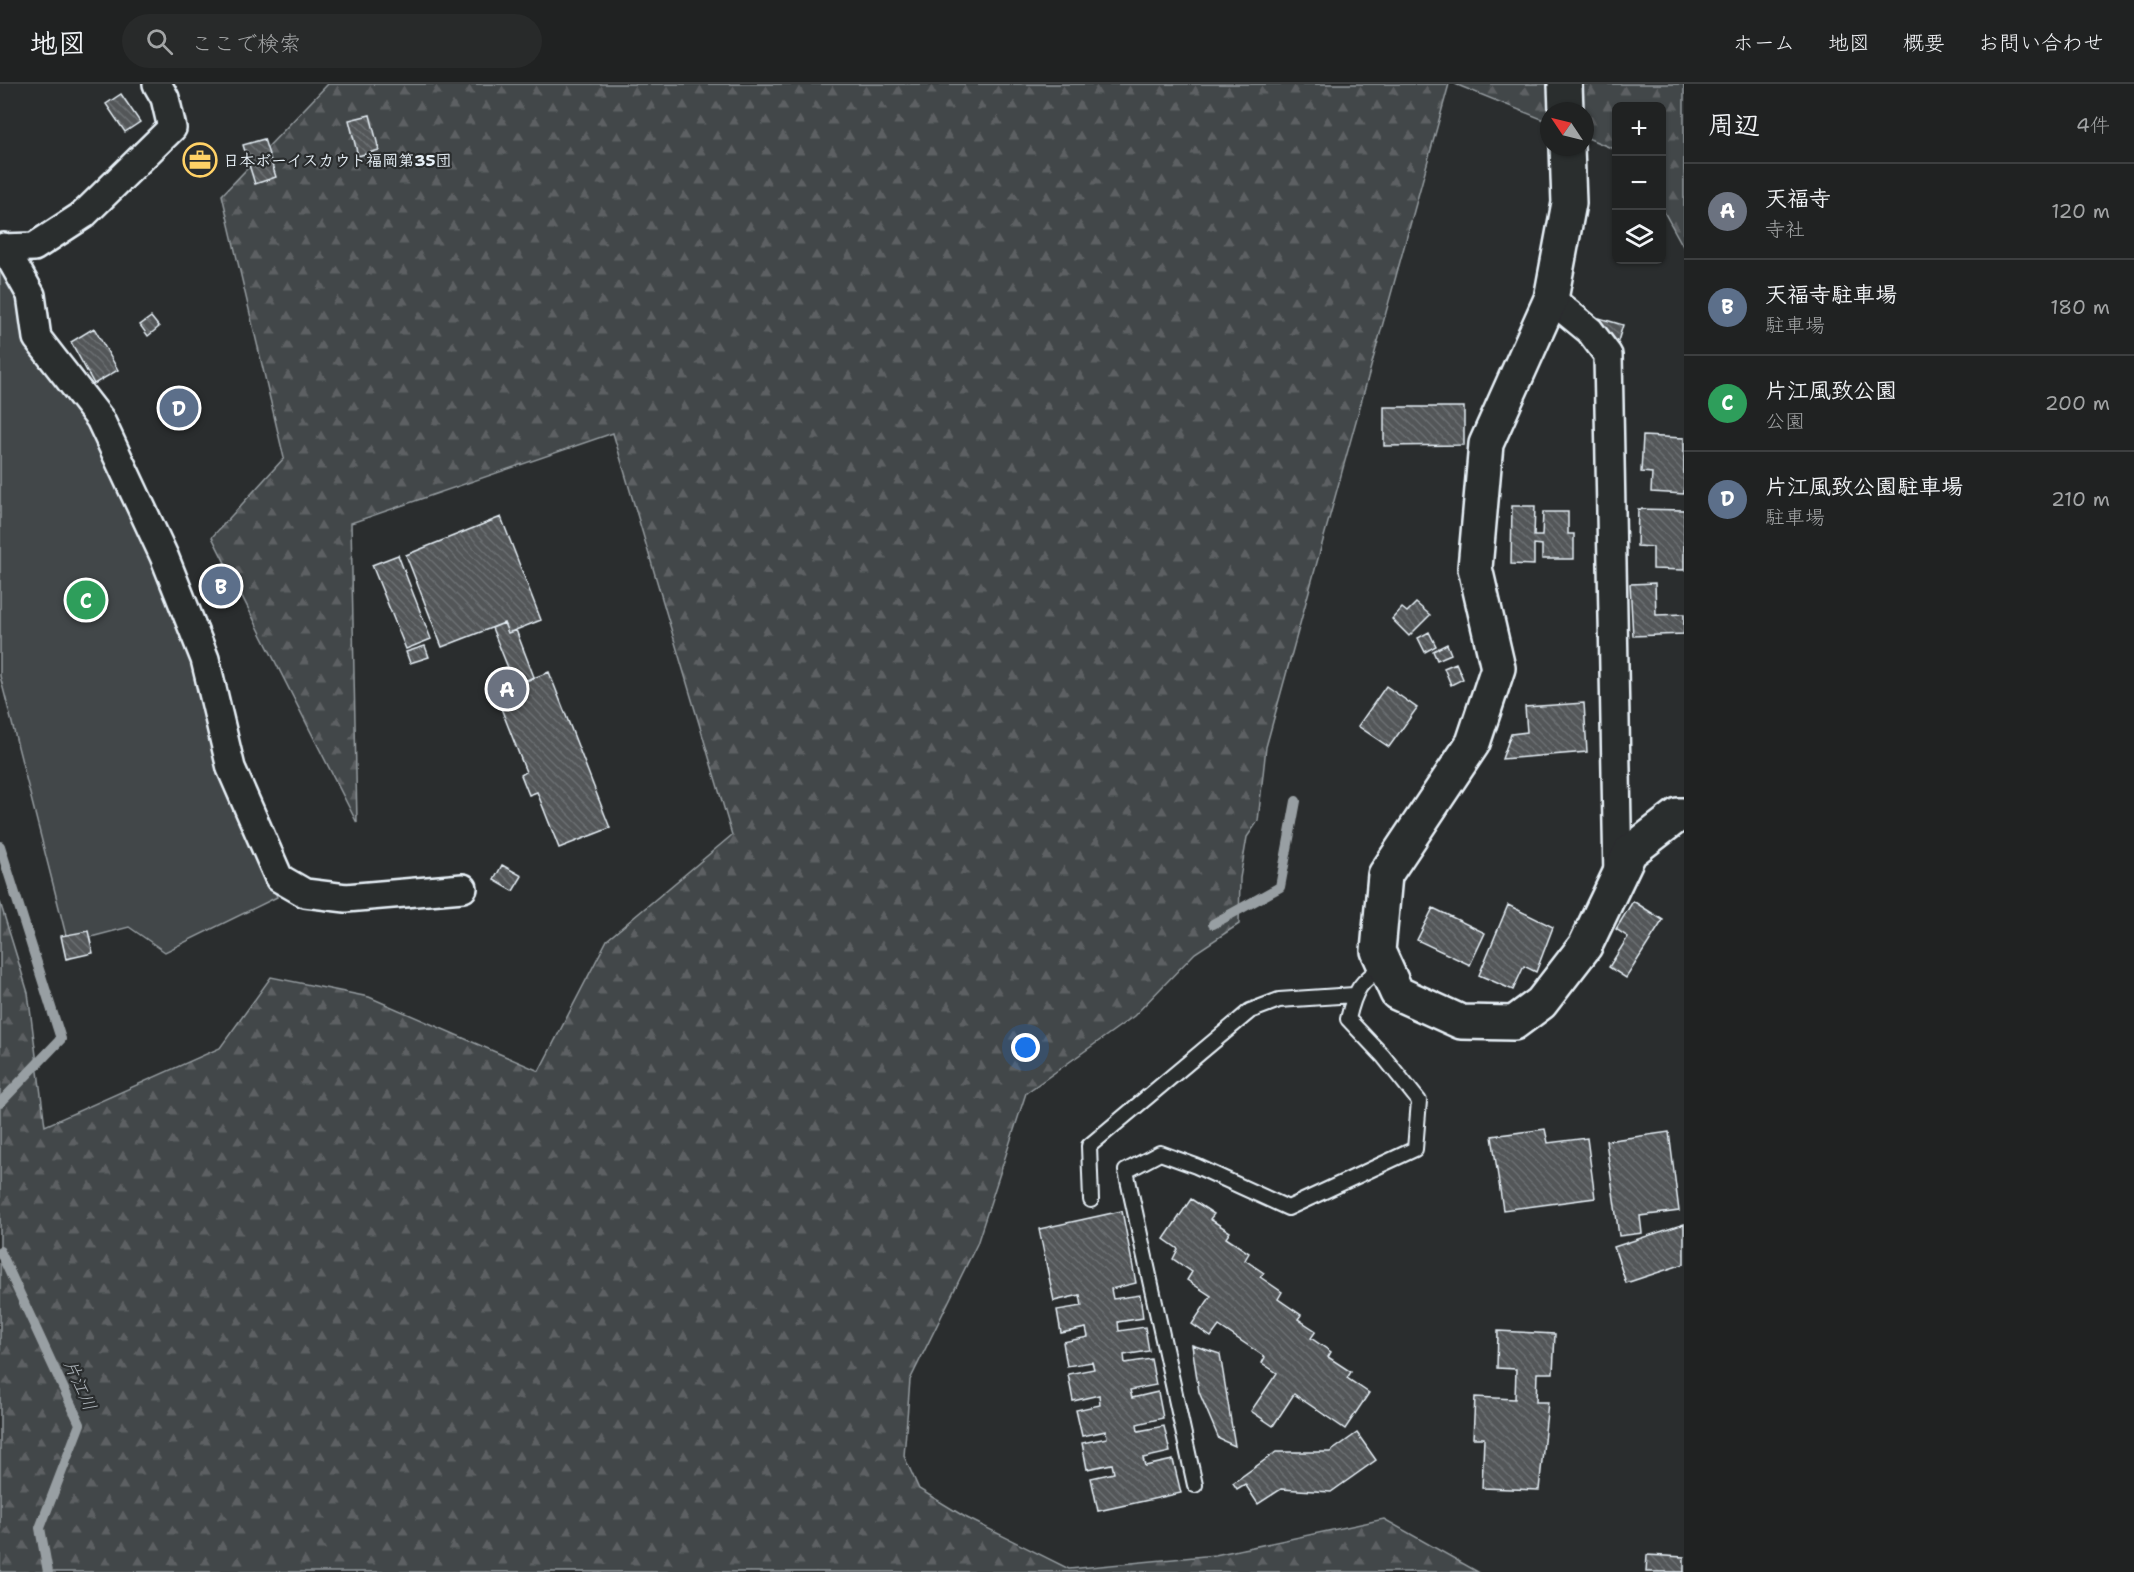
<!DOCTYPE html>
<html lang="ja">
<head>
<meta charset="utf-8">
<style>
	:root { --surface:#202222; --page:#282a2a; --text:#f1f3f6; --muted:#a2a4a5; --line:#3d3f40; --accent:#ea580c }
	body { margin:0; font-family:"Shantell Sans","Klee One",sans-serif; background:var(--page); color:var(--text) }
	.controls { position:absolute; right:18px; top:18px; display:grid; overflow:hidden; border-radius:9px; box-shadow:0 2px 4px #0004 }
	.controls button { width:54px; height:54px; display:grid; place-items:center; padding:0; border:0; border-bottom:2px solid var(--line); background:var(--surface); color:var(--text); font:30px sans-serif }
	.compass { position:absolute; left:1540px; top:18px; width:54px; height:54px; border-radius:50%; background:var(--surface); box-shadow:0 2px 4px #0004; rotate:305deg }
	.you { position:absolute; left:1026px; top:964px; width:21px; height:21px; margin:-15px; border:4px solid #fff; border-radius:50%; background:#1a73e8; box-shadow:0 0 0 9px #1a73e833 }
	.badge { display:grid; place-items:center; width:39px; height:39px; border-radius:50%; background:var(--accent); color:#fff; font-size:20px; font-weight:700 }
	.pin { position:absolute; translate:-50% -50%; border:3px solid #fff; box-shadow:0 2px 6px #0006 }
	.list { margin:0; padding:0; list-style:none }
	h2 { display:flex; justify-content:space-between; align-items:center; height:78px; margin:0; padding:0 24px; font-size:26px }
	h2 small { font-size:20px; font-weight:400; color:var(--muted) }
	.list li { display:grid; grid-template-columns:39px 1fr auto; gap:18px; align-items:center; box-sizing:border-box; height:96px; padding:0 24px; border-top:2px solid var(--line) }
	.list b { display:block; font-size:22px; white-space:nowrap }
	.list p { margin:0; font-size:20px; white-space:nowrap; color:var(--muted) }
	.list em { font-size:20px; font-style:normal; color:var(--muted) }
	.icon { flex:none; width:33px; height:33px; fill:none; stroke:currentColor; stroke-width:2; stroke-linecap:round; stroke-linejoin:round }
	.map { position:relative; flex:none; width:1684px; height:1488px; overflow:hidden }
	header { display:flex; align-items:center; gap:36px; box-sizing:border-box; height:84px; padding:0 30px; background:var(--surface); border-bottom:2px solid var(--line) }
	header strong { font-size:28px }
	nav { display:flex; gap:33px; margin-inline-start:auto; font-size:21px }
	.search { width:420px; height:54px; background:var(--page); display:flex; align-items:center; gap:15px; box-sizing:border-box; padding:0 21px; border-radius:33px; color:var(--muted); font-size:22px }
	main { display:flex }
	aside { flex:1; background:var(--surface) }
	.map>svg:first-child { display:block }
</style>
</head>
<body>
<header>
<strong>地図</strong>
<div class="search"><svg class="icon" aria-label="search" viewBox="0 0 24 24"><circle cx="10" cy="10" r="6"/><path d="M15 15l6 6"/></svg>ここで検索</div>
<nav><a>ホーム</a><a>地図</a><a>概要</a><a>お問い合わせ</a></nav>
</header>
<main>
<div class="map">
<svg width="1684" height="1488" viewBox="0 0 1684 1488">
	<defs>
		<pattern id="forest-firs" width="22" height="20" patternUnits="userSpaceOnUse" patternTransform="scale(1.5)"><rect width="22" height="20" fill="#424648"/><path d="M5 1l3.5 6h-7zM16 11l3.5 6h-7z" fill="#5d6163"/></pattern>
		<pattern id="building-back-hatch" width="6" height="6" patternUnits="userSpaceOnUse" patternTransform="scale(1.5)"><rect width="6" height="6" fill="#535759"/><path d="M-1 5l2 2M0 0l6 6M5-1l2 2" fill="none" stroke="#6c7072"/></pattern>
	</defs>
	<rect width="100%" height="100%" fill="#2a2d2e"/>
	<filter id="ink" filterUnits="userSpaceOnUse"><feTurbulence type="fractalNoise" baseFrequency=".0167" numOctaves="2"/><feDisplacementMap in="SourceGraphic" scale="12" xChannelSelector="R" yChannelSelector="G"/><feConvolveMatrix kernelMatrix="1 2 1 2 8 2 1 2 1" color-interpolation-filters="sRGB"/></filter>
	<g filter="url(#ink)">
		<!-- green -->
		<path fill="#424648" stroke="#959ca0" stroke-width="1.5" d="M0,174l153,296 124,343 -112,55 -36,-25 -61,16 -68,-267z"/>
		<!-- forest -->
		<path fill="url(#forest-firs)" stroke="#959ca0" stroke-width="1.5" d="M328,0h1121l-183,663 -8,74 -11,16 -7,41 -1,46 -44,29 -61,63 -108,77 -49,151 -67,136 -6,76 15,33 46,28 104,52 146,-14 169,-36 94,53h-1478v-670l28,91 17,133 175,-78 51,-71 98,20 170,74 68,-131 125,-105 -119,-402 -262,90 6,300 -145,-286 72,-79 -62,-263z
			M1455,0h229v164l-22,-40v-102h-46v44l-31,-13v-26h-36v11z"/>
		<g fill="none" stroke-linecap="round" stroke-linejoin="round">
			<!-- stream -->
			<path stroke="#989fa3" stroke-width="10" d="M0,762l61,193 -61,64
				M1213,840l67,-37 16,-86
				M0,1167l80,173 -40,104 8,44"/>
		</g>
		<!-- building -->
		<path fill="url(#building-back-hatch)" stroke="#e8f1f8" stroke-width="1.5" d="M121,10l19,28 -15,10 -19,-28z
			M370,31l9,35 -21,6 -9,-36z
			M264,55l12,38 -21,7 -12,-39z
			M151,233l8,10 -11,9 -8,-11z
			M1599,234l24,7 -5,16 -24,-7z
			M94,244l24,42 -24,14 -23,-42z
			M1384,323h80v38l-80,1z
			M1643,352l41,2v56l-33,-2 1,-19 -11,-1z
			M1512,422h23l-1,30h8l1,-24h25v22h6v25h-32v-14l-8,-1v21l-23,-1z
			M1638,425l46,1v60l-31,-1v-22l-16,-1z
			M501,433l40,103 -33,13 -4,-10 -62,24 -36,-92z
			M398,471l33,84 -25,10 -34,-84z
			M1655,499l1,32 28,-1v20l-51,2 -3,-52z
			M1416,519l14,12 -21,21 -17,-17 10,-11 5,4z
			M504,539l4,10 8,-3 18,47 -19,8 -23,-57z
			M1429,548l7,14 -11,6 -7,-14z
			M1447,560l4,10 -14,6 -4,-9z
			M425,562l4,11 -19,6 -4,-11z
			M1456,579l7,16 -12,6 -7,-17z
			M549,588l61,156 -51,20 -22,-56 -8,3 -8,-20 5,-3 -31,-79z
			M1386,602l31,22 -28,39 -31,-21z
			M1584,619l3,49 -85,7 9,-25 16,-2 -2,-25z
			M502,781l20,11 -9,15 -19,-11z
			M1633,817l30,19 -37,58 -17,-11 19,-30 -12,-8z
			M1508,821l45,22 -17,45 -12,-6 -11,24 -34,-15z
			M1433,824l52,25 -15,32 -53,-25z
			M88,847l5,22 -27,6 -5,-23z
			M1545,1045l3,14 39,-5 8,60 -92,12 -11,-74z
			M1669,1048l10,79 -39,5 2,17 -23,3 -13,-95z
			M1191,1115l23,15 -4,5 20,13 -4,6 23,15 -4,7 19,13 -4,4 22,15 -4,7 23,16 -3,4 18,12 -5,7 20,14 -3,5 23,15 -4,6 22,15 -24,36 -51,-35 -21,32 -22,-15 26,-38 -15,-10 3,-6 -46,-31 -8,11 -19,-13 19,-28 -24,-16 5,-8 -19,-13 5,-10 -14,-10z
			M1122,1127l14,72 -25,6 2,10 27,-4 3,23 -25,4 1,9 26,-4 4,24 -25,4 1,8 26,-4 5,26 -26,5 2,8 26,-6 5,26 -26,6 1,7 26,-5 6,26 -27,6 2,8 28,-6 8,33 -83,18 -7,-33 23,-5 -2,-9 -25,5 -5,-26 25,-5 -1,-7 -24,5 -6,-26 24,-5 -1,-10 -26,6 -5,-27 26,-5 -2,-7 -25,4 -4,-24 25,-5 -2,-9 -25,5 -4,-23 25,-4 -2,-11 -26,6 -15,-72z
			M1684,1140v40l-58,19 -12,-36z
			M1498,1247l57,3 -2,39h-16l-1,29h12l-9,88 -57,-2 2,-50h-11l2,-41 40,2 1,-30 -19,-1z
			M1192,1261l28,9 15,92 -16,-7 -20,-47z
			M1357,1349l19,27 -45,32 -50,-3 -23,15 -13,-20 -8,5 -4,-6 43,-31h54z
			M1647,1471l37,2v15h-38z"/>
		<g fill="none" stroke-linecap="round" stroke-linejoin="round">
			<!-- lane casing -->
			<g stroke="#e8f1f8" stroke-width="18">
				<path id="lane" d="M1091,1116l-2,-54 161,-135 29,-11 75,-5
					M1195,1401l-69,-314 34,-18 36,13 92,42 127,-59 4,-48 -36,-45 -35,-37c7,-30 12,-37 37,-54"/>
			</g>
			<!-- street casing -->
			<g stroke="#e8f1f8" stroke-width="32">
				<path id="street" d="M4,163l27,48 6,43 63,81 64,137 41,103 26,109 48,110 26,15 41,5 117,-10
					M0,164l34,-1 49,-32 89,-87 -7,-30 -8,-14
					M1551,215l39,32 18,24 10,522"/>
			</g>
			<!-- secondary casing -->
			<g stroke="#e8f1f8" stroke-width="38">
				<path id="secondary" d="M1565,0l1,27
					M1567,63l2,56 -18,96 -65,145 -11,124 23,100 -25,75 -88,132 -7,76 19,42 64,29 53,1 27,-20 44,-57 45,-94 48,-37h6"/>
			</g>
			<!-- lane -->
			<use href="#lane" stroke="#2a2d2e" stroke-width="14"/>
			<!-- street -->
			<use href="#street" stroke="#2a2d2e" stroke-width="27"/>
			<!-- secondary -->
			<use href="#secondary" stroke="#2a2d2e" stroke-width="33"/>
		</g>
	</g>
	<!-- icons -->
	<defs>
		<g id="office-ring" transform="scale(1.725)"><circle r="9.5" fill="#2a2d2e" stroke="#ffd166" stroke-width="1.5"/><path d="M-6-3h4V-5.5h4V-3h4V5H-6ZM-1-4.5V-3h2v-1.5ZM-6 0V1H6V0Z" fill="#ffd166"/></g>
	</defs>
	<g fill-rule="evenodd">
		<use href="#office-ring" x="200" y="76"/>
	</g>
	<g text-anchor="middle" stroke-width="4.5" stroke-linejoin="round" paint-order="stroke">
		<!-- poi labels -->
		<g font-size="16" font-weight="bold" fill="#e8f1f8" stroke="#2a2d2e" text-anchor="start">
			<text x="223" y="82">日本ボーイスカウト福岡第35団</text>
		</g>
		<!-- water labels -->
		<g font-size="18" font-style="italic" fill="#acb3b9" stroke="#2a2d2e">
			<text transform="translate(80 1301) rotate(66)" y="6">片江川</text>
		</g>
	</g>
</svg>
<div class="controls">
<button>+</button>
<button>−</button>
<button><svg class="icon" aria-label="layers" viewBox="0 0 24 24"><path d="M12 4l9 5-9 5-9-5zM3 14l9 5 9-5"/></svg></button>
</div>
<svg class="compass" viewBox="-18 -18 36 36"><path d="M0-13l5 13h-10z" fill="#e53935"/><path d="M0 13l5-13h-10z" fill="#a2a4a5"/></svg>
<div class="you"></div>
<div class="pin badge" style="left:507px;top:605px;background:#6b7280">A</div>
<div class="pin badge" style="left:221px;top:502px;background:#5c6f8a">B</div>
<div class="pin badge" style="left:86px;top:516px;background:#2e9e5b">C</div>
<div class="pin badge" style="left:179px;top:324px;background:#5c6f8a">D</div>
</div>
<aside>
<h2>周辺<small>4件</small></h2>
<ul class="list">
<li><span class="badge" style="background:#6b7280">A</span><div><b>天福寺</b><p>寺社</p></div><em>120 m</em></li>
<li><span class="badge" style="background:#5c6f8a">B</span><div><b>天福寺駐車場</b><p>駐車場</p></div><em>180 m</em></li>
<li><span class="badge" style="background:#2e9e5b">C</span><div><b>片江風致公園</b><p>公園</p></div><em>200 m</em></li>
<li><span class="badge" style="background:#5c6f8a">D</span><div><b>片江風致公園駐車場</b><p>駐車場</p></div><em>210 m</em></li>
</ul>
</aside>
</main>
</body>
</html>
